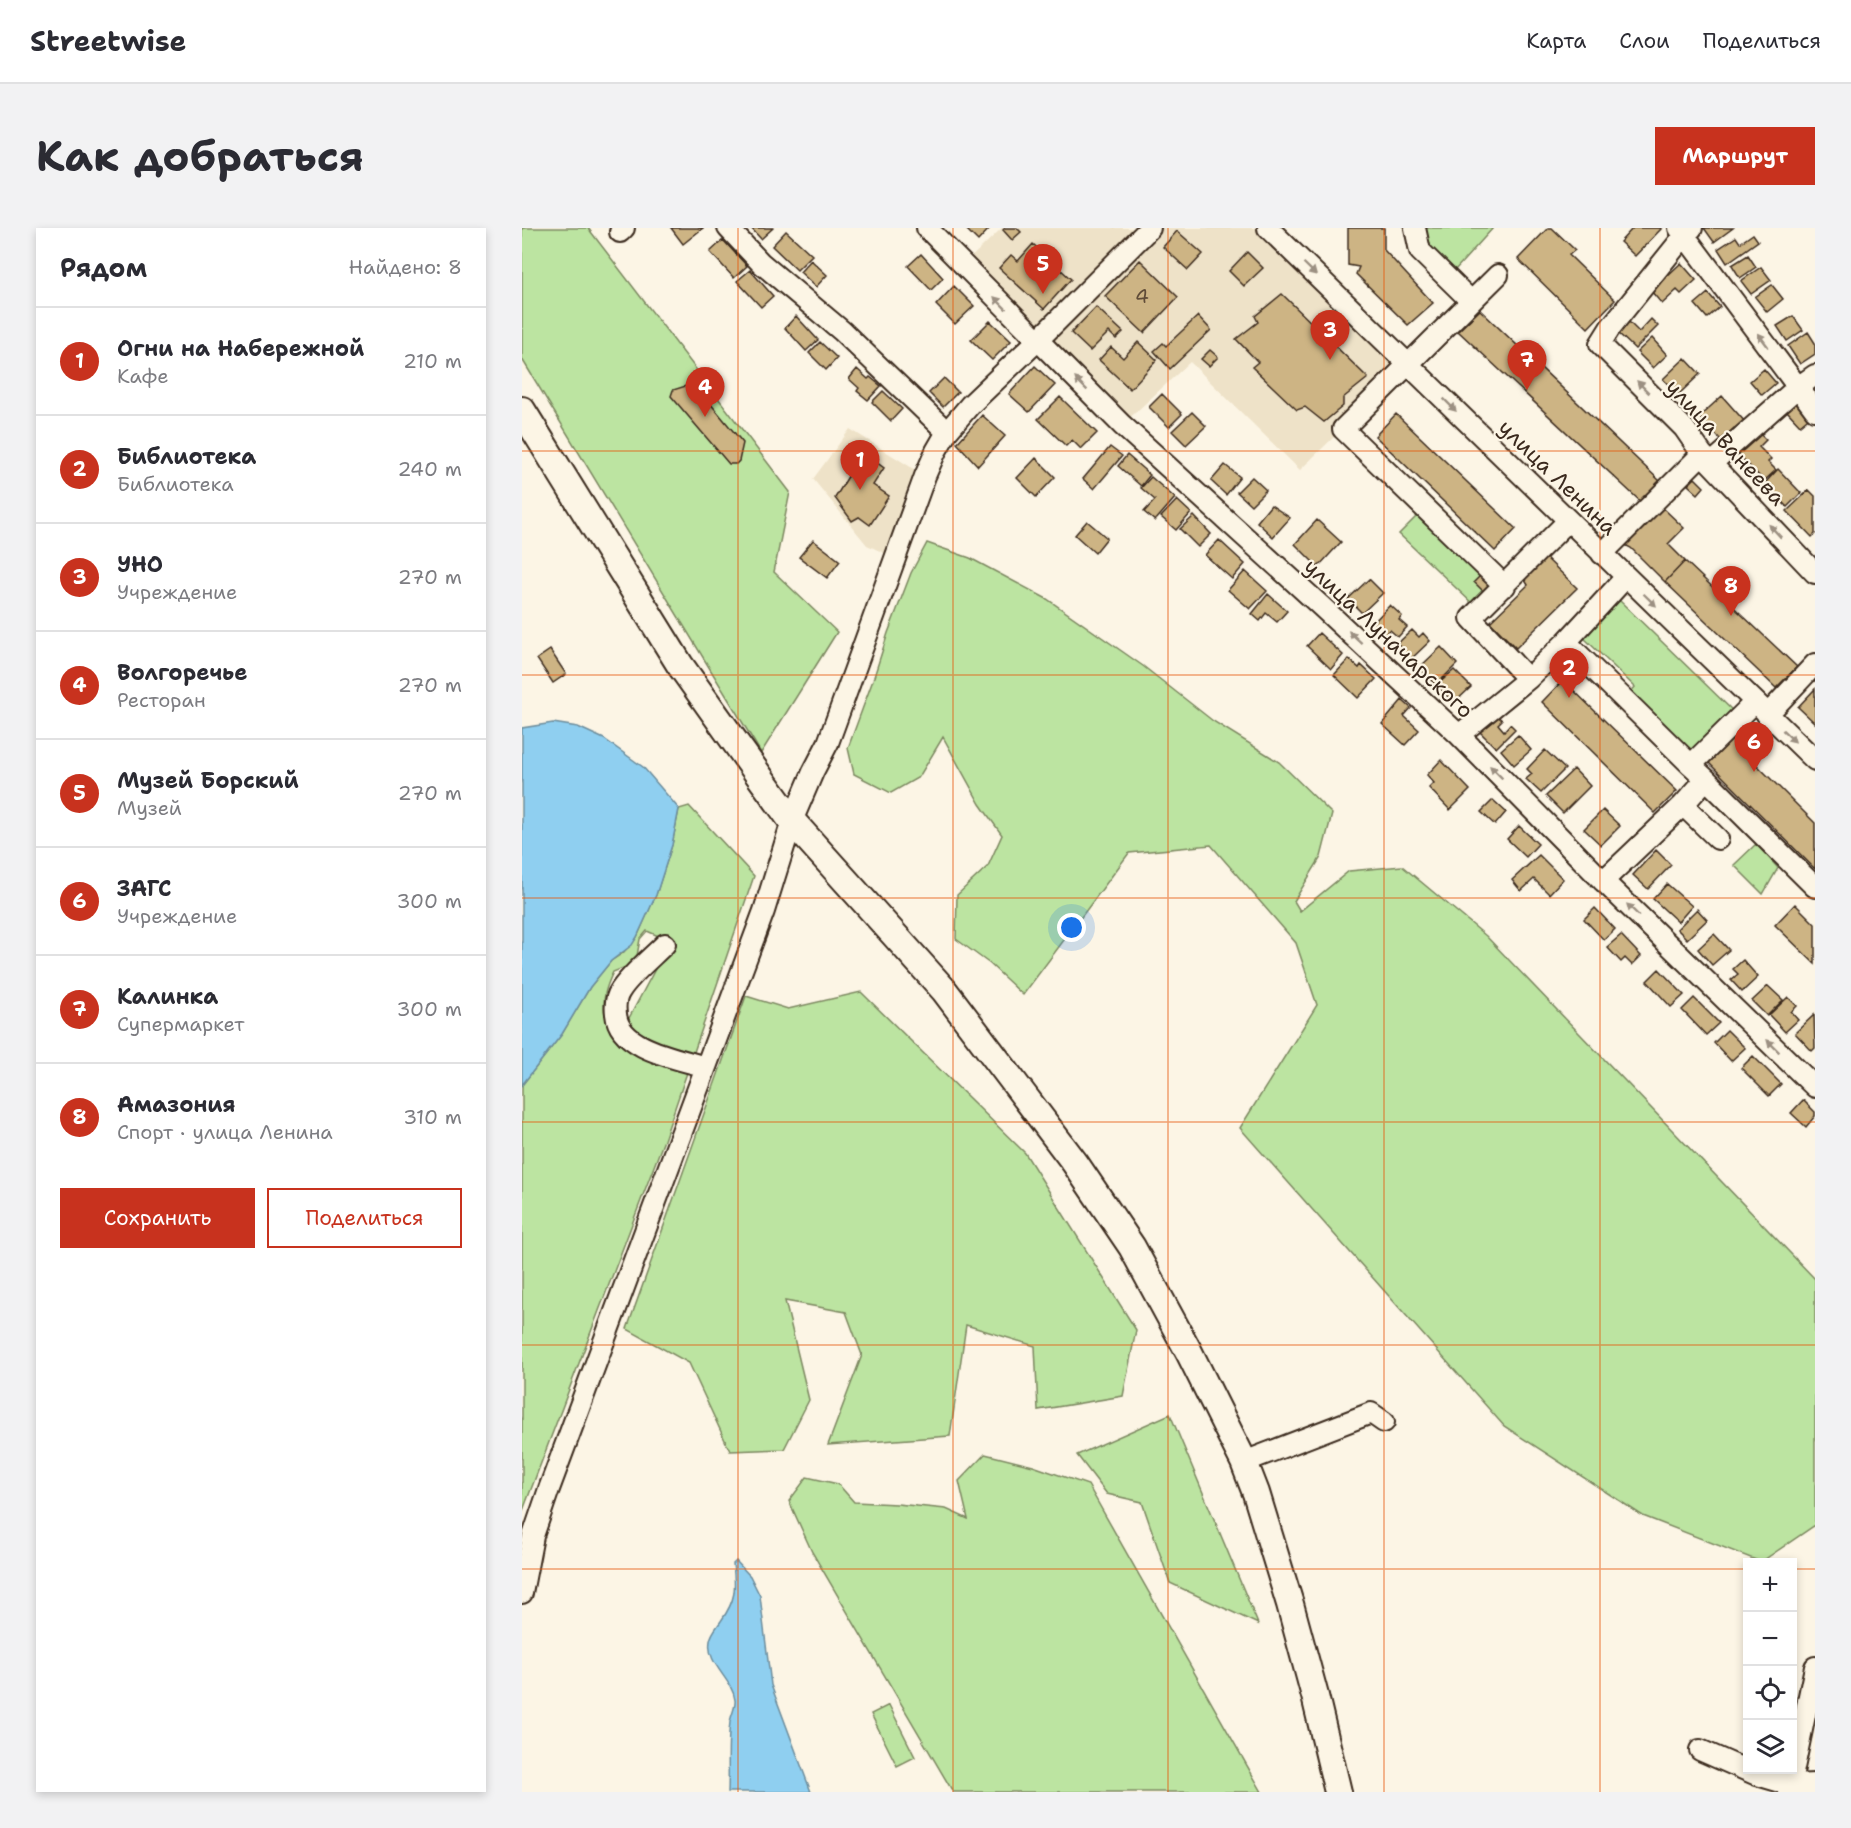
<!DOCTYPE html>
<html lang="ru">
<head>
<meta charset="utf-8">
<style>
	:root { --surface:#fff; --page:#f2f2f3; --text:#2b2b33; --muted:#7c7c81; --line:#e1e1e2; --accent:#c8321e }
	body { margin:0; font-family:"Shantell Sans",sans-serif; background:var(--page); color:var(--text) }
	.controls { position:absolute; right:18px; bottom:18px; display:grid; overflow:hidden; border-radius:0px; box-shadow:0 3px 9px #0003 }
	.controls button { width:54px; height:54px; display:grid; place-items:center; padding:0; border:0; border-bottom:2px solid var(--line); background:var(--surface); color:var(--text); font:30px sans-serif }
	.you { position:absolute; left:550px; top:700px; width:21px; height:21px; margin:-15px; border:4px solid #fff; border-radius:50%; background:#1a73e8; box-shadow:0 0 0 9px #1a73e833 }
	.badge { display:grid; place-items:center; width:39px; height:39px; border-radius:50%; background:var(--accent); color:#fff; font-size:20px; font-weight:700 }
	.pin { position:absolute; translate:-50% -50px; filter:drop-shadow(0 2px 3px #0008) }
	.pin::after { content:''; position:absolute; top:32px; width:21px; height:18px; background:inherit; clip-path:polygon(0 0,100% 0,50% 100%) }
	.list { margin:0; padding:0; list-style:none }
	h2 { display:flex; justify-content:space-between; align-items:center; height:78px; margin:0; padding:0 24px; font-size:26px }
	h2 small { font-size:20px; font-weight:400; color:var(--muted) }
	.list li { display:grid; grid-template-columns:39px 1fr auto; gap:18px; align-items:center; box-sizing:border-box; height:108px; padding:0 24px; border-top:2px solid var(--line) }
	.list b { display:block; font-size:22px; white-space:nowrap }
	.list p { margin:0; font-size:20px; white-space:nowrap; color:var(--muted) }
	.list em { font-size:20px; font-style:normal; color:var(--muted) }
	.actions { display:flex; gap:12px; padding:18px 24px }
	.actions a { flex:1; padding:14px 0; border:2px solid var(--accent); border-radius:0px; text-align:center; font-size:21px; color:var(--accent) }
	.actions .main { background:var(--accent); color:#fff }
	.icon { flex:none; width:33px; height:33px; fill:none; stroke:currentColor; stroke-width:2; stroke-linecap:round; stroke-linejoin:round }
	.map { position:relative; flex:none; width:1293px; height:1564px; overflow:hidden; border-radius:0px }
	header { display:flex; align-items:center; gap:36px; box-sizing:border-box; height:84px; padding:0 30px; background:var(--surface); border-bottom:2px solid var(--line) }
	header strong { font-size:28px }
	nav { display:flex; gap:33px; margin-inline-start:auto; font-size:21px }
	.intro { display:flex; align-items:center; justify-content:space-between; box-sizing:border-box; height:144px; padding:0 36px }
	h1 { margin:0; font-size:42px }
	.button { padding:15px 27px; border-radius:0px; background:var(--accent); color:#fff; font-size:21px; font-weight:700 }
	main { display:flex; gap:36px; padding:0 36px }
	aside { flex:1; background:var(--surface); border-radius:0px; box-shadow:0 3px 9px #0003 }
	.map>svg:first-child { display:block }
</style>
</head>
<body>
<header>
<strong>Streetwise</strong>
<nav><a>Карта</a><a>Слои</a><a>Поделиться</a></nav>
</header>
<div class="intro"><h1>Как добраться</h1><a class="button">Маршрут</a></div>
<main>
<aside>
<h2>Рядом<small>Найдено: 8</small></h2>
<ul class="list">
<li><span class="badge">1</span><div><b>Огни на Набережной</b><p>Кафе</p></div><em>210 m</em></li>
<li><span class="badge">2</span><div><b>Библиотека</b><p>Библиотека</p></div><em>240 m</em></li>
<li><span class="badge">3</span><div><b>УНО</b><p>Учреждение</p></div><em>270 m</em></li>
<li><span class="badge">4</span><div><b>Волгоречье</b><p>Ресторан</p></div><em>270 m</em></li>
<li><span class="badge">5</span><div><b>Музей Борский</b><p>Музей</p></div><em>270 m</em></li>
<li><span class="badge">6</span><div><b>ЗАГС</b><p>Учреждение</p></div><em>300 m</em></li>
<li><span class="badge">7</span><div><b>Калинка</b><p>Супермаркет</p></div><em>300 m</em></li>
<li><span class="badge">8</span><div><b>Амазония</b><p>Спорт · улица Ленина</p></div><em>310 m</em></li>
</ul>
<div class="actions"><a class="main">Сохранить</a><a>Поделиться</a></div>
</aside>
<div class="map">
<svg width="1293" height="1564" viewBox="0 0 1293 1564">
	<rect width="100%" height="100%" fill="#fcf5e5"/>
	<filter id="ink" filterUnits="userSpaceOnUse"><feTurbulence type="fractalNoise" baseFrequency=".0167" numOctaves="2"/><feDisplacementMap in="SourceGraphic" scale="12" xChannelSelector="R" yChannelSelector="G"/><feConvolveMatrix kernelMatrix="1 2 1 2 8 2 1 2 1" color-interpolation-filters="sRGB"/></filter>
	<g filter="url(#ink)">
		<!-- built -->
		<path fill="#eee2c8" d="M480,0h266l141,136 -109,106 -110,-108 -68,63 -159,-160z
			M328,201l75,47 -30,82 -28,-13 -54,-66z"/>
		<!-- green -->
		<path fill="#bce4a1" stroke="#7c8760" stroke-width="1.5" fill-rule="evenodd" d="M0,0h66l202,264 -16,80 63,60 -76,121 -239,-394z
			M902,0h69l-38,42 -28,-25z
			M897,286l75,72 -19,20 -76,-72z
			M405,315l43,15 77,41 96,67 70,55 66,41 53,52 -11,43 -27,44 6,10 49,-40 53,-5 84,70 329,343v246l-54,37 -118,-46 -139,-90 -264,-298 77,-123 -21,-62 -85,-98 -82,8 -106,142 -33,-31 -34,-25 1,-44 31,-29 14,-31 -22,-31 -37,-67 -24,40 -28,16 -37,-19 -6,-26 25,-68 15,-47 23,-60z
			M1097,372l116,113 -45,45 -63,-62 8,-9 -52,-50z
			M167,578l65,70 -90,264 -142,373v-428l40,-51 28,-47 21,-26 12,-8 14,-16 19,-42 16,-50 7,-36zM125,703l23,10 -41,77 -24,-3c-3,-17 1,-28 8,-43l20,-8 4,-8 3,-17z
			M1234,616l22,24 -15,26 -29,-29z
			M339,764l164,161 111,177 -13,66 -85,14 -3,-64 -69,-21 -16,111 -122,9 34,-90 -16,-43 -61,-11 24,99 -25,49 -54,2 -41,-88 -62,-34 119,-333 42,13z
			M648,1186l88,210 -88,-41 -28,-81 -35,-8 -30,-39z
			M463,1226l48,12 55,19 174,307h-309l-141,-240 -23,-51 18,-24 31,7 16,18 43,2 49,5 22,10 -9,-38z
			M367,1477l26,52 -18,9 -26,-52z"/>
		<!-- water -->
		<path fill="#8fcff0" stroke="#6d8d9c" stroke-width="1.5" d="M31,495l25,4 26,12 39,28 36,42 -7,36 -16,50 -19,42 -5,8 -21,16 -21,26 -28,47 -40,51v-357z
			M214,1333l14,15 10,20 11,89 40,107h-83c1,-23 -1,-47 2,-70 1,-7 6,-15 5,-22 -3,-22 -29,-36 -25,-59 1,-8 7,-14 11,-20 15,-21 15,-32 12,-57z"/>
		<!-- building -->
		<path fill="#cdb484" stroke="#3b2a1e" stroke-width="1.5" d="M149,0h32l-20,16z
			M229,0h22l-12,11z
			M443,0h25l-12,13z
			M483,0h12l4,4 -9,8 -9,-10z
			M826,0h36v22l49,53 -25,22 -52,-51 3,-7 -11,-2z
			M1026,0h4l23,22 -6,5 46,45 -27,28 -70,-69z
			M1111,0h29l-27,28 -15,-14z
			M1182,0h29l-19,14z
			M264,3l26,24 -15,15 -25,-24z
			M655,3l26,23 -15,16 -25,-23z
			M1231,6l5,7 -31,22 -9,-14 18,-12 4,6z
			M201,12l24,26 -13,12 -24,-26z
			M511,16l38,35 -27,30 -45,-41 12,-13 7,6z
			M725,24l16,16 -19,18 -15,-15z
			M399,26l22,24 -12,12 -23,-24z
			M1226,27l8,12 -16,11 -8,-13z
			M289,32l16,15 -11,12 -16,-15z
			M618,32l38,37 -34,36 -39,-37z
			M1159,35l15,17 -15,14 -4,-4 -15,14 -11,-13z
			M1239,39l10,13 -20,14 -10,-13z
			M228,42l23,26 -12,11 -24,-26z
			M1250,57l11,14 -16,13 -12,-15z
			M432,58l20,20 -19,18 -19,-19z
			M1186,65l12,14 -13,11 -12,-14z
			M760,66l86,84 -25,20v8l-19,16 -19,-15 -8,3 -45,-43 6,-5 -22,-23 22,-17 -3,-6z
			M574,79l27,25 -7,7 -7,-7 -19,19 -19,-18z
			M958,82l180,171 -20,20 -182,-170z
			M274,88l22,24 -12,11 -21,-23z
			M676,88l13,14 -41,39 -16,-18 9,-8 3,3z
			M1271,88l10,14 -16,11 -10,-15z
			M1129,91l7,7 -23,23 -19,-18 11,-11 12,12z
			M468,93l21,20 -19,19 -21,-20z
			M1286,104l7,11v11l-15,10 -12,-18z
			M1130,110l15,17 -14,13 -16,-16z
			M298,114l17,16 -11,12 -17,-17z
			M616,114l19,18 -27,29 -31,-29 12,-13 12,11z
			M688,122l8,7 -9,9 -8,-7z
			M1163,130l15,16 -22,21 -15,-16z
			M513,138l20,19 -26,27 -20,-18z
			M335,141l11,10 2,-2 11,9 -13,14 -11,-9 2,-3 -10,-9z
			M1242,141l12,14 -14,12 -12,-14z
			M422,150l14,14 -15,15 -14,-14z
			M170,156l3,1 48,58 -4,18 -3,3h-7l-58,-68 2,-6z
			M361,163l19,18 -11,12 -19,-19z
			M640,166l20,20 -13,13 -20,-20z
			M1200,168l24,27 -9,9 -3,-4 -13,12 -22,-23z
			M538,169l37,36 -16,16 -9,-9 -6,6 -28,-27z
			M1279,171l12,15 -13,11 -13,-14z
			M670,184l14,14 -20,19 -14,-14z
			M874,186l120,115 -21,22 -120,-115z
			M460,187l23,21 -27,30 -21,-23z
			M1234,202l10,10 -7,7 12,12 -3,3 8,8 -12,11 -29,-30z
			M588,219l12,9 -28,33 -11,-10z
			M605,227l23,20 -9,11 -23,-20z
			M514,230l19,19 -19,20 -19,-19z
			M336,232l10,9 8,-7 8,6 -11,17 16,11 -19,29 -11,-8 -7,4 -17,-23z
			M703,237l15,12 -14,18 -15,-14z
			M1256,241l23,24 -14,14 -23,-23z
			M629,249l24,21 -20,23 -11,-9 11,-12 -14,-12z
			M730,249l14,13 -15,15 -14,-13z
			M1173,250l9,9 -6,7 -10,-9z
			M1287,262l6,6v38l-3,3 -25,-26z
			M655,272l14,13 -15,17 -15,-13z
			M749,277l19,13 -17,19 -16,-15z
			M1141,280l21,20 -16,16 17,17 -20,21 -34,-34 -8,-4 24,-30 5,5z
			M672,288l17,18 -13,13 -18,-18z
			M795,292l24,22 -23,25 -23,-23z
			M565,293l20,17 -12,15 -20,-18z
			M291,312l27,21 -13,17 -28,-21z
			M697,312l26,24 -13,15 -27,-24z
			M1021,327l34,33 -61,60 -26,-26 38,-37 -5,-8z
			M1163,333l112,106 -21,21 -111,-106z
			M723,343l22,20 -17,18 -22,-19z
			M960,346l10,10 -8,8 -10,-10z
			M847,351l14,14 -21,20 -14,-14z
			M746,366l19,17 -10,11 -11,-9 -6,8 -8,-7z
			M868,377l12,11 -3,4 8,7 -9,10 -8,-7 -6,6 -13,-11z
			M890,402l7,7 4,-4 7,8 -21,20 -9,-9 3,-3 -6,-5z
			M797,405l24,22 -12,14 -24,-23z
			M919,419l16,17 -21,21 -17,-17z
			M28,422l16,24 -13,9 -16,-24z
			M827,431l10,9 2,-3 15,14 -18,19 -24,-23z
			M932,442l17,17 -17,16 -17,-18z
			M1041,452l114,111 -22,22 -113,-111z
			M1293,461v34l-17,-16z
			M880,472l9,8 -7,8 15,14 -14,15 -23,-21z
			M973,486l7,6 -4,4 6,7 6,-7 5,5 -19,19 -17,-17z
			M996,507l13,15 -17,15 -13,-15z
			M1206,508l87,87v46l-110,-110z
			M1023,522l20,19 -24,24 -15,-14 6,-5 -5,-5z
			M919,532l29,30 -20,20 -21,-22 5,-5 -7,-8z
			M1052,541l16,17 -27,27 -17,-17z
			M971,572l13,12 -11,13 -14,-13z
			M1081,582l17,16 -19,19 -17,-16z
			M997,598l19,18 -12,13 -19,-18z
			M1134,622l15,15 -23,24 -15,-14z
			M1017,627l24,24 -14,15 -15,-15 -13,12 -9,-11z
			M1145,656l25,22 -14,16 -25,-23z
			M1273,676l20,20v40l-40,-39z
			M1073,680l20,21 -11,11 -20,-21z
			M1175,681l10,11 -20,19 -10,-10z
			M1192,706l15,16 -17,15 -14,-16z
			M1099,707l20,21 -9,9 -7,-7 -4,4 -14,-15z
			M1221,732l15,17 -16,15 -11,-12 7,-6 -5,-5z
			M1137,741l25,26 -13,12 -24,-26z
			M1246,758l15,14 -16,16 -15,-15z
			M1266,769l9,9 -6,6 7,8 -13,12 -16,-17z
			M1172,770l25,25 -13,12 -24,-25z
			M1292,787l1,33 -3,3 -17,-18z
			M1205,802l18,18 -14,13 -17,-18z
			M1231,828l28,28 -12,12 -28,-28z
			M1281,872l12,12v4l-9,11 -15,-14z"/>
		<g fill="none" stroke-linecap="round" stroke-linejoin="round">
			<!-- minor casing -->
			<g stroke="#3b2a1e" stroke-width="24">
				<path id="minor" d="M206,0l33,35 81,68 105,101
					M405,0l195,197 200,182 137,128 135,137 221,215
					M746,0l547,532
					M893,0l5,23 51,50
					M1157,0l136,182
					M1170,0l-8,8 -74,92 -10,16 84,84 18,26 113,119
					M98,4l4,-4
					M976,47l-155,154 162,157
					M1190,235l86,-76 17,-12
					M1080,326l100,-100
					M1044,414l125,123
					M1006,451l-57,-61 97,-97
					M1245,487l48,-51
					M937,507l69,-56 38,-37 60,-65
					M1184,551l109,108
					M1161,577l23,-26 -15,-14 63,-62
					M1081,653l80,-76 35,34
					M143,716c-13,13 -36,32 -45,47 -4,6 -5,15 -4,23 3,35 61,44 90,53
					M722,1234l127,-49 13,9
					M0,1365l11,-57 16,-47 215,-578 28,-90 21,-49 15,-29 97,-267 11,-25 11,-19 23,-27 68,-65 112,-112
					M1178,1522l57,25 34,10 24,-1
					M1267,1564l26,-125"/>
			</g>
			<!-- major casing -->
			<g stroke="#3b2a1e" stroke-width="30">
				<path id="major" d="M0,182l158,255 80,112 32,44 152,169 131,173 57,84 57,105 55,110 12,31 34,111 25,92 23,96"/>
			</g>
			<!-- minor -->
			<use href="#minor" stroke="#fcf5e5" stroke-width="20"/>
			<!-- major -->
			<use href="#major" stroke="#fcf5e5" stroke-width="26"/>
		</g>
		<!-- one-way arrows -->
		<defs><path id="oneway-solid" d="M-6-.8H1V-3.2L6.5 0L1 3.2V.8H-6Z" transform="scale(1.5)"/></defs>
		<g fill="#9c9082">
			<use href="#oneway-solid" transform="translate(788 41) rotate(44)"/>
			<use href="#oneway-solid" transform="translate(478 75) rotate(-135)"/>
			<use href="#oneway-solid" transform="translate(1241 112) rotate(-127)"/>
			<use href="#oneway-solid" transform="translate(559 156) rotate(-135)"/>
			<use href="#oneway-solid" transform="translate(1121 159) rotate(-135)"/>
			<use href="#oneway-solid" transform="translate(928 177) rotate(45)"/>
			<use href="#oneway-solid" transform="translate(1253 303) rotate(-133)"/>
			<use href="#oneway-solid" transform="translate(1128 372) rotate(44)"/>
			<use href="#oneway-solid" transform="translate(833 409) rotate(-137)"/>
			<use href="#oneway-solid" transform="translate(1267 508) rotate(43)"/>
			<use href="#oneway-solid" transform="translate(974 544) rotate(-135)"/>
			<use href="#oneway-solid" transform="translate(1111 682) rotate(-136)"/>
			<use href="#oneway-solid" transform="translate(1251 818) rotate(-135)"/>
		</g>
	</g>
	<!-- grid -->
	<path fill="none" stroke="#e8590c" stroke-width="1.5" stroke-opacity="0.55" d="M216,0v1564M431,0v1564M646,0v1564M862,0v1564M1078,0v1564M0,223h1293M0,447h1293M0,670h1293M0,894h1293M0,1117h1293M0,1341h1226M1270,1341h23"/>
	<g text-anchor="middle" stroke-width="4.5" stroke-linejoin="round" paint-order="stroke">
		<!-- number labels -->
		<g font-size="20" fill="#604c38">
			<text x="620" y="75">4</text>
		</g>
		<!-- street labels -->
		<g font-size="22" fill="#3b2a1e" stroke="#fcf5e5">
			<text transform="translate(1204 214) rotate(47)" y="8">улица Ванеева</text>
			<text transform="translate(1036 249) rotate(44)" y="8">улица Ленина</text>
			<text transform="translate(867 410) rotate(43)" y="8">улица Луначарского</text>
		</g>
	</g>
</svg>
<div class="controls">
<button>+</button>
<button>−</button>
<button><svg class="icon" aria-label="locate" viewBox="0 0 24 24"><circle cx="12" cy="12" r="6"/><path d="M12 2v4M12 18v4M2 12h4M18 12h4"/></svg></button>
<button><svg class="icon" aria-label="layers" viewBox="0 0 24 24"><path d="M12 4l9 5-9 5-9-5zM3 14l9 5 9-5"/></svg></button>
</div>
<div class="you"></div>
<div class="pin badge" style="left:338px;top:262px">1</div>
<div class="pin badge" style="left:1047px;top:470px">2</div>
<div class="pin badge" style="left:808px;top:132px">3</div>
<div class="pin badge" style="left:183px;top:189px">4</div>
<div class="pin badge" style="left:521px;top:66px">5</div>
<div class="pin badge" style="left:1232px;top:544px">6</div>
<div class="pin badge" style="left:1005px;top:162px">7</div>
<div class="pin badge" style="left:1209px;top:388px">8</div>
</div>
</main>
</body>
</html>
